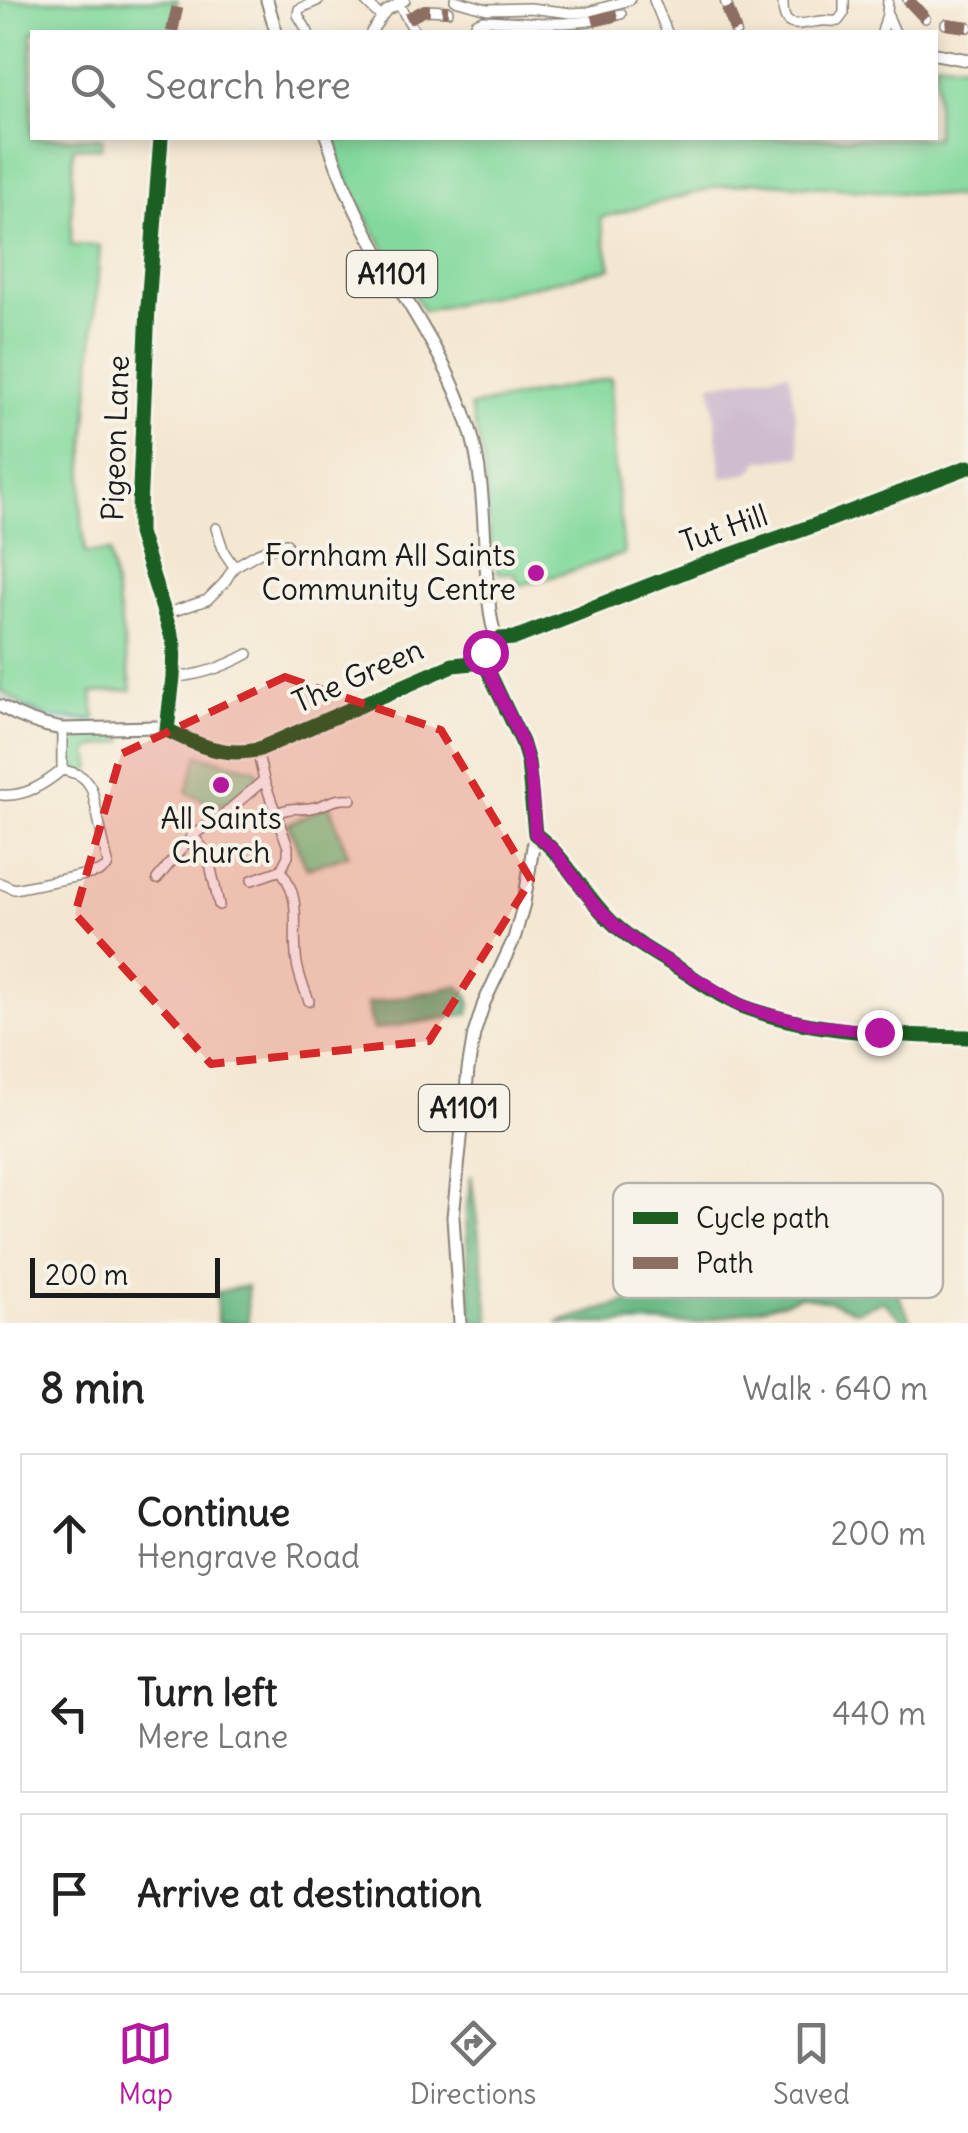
<!DOCTYPE html>
<html lang="en">
<head>
<meta charset="utf-8">
<style>
	:root { --surface:#fff; --page:#f6f6f6; --text:#222; --muted:#767676; --line:#e0e0e0; --accent:#b5179e }
	body { margin:0; font-family:Delius,sans-serif; background:var(--page); color:var(--text) }
	.scale { position:absolute; left:30px; bottom:25px; width:190px; box-sizing:border-box; padding-left:10px; border:5px solid #1c1c1c; border-top:0; font-size:28px; line-height:35px; white-space:nowrap; color:#1c1c1c; -webkit-text-stroke:8px #f7f3e8; paint-order:stroke }
	.stop { position:absolute; width:30px; height:30px; margin:-22px; border:8px solid #b5179e; border-radius:50%; background:#fff }
	.stop.end { background:#b5179e; border-color:#fff; box-shadow:0 2px 10px #0008 }
	.list { margin:0; padding:0; list-style:none }
	h2 { display:flex; justify-content:space-between; align-items:center; height:130px; margin:0; padding:0 40px; font-size:42px }
	h2 small { font-size:32px; font-weight:400; color:var(--muted) }
	.list li { display:grid; grid-template-columns:65px 1fr auto; gap:30px; align-items:center; box-sizing:border-box; height:160px; margin:0 20px 20px; padding:0 20px; border:2px solid var(--line); border-radius:0px }
	.list b { display:block; font-size:38px; white-space:nowrap }
	.list p { margin:0; font-size:32px; white-space:nowrap; color:var(--muted) }
	.list em { font-size:32px; font-style:normal; color:var(--muted) }
	.icon { flex:none; width:55px; height:55px; fill:none; stroke:currentColor; stroke-width:2; stroke-linecap:round; stroke-linejoin:round }
	.map { position:relative; flex:none; width:968px; height:1323px; overflow:hidden }
	.search { position:absolute; background:var(--surface); box-shadow:0 5px 15px #0003; left:30px; right:30px; top:30px; height:110px; display:flex; align-items:center; gap:25px; box-sizing:border-box; padding:0 35px; border-radius:0px; color:var(--muted); font-size:38px }
	.sheet { height:670px; background:var(--surface) }
	nav { display:flex; justify-content:space-around; align-items:center; box-sizing:border-box; height:140px; border-top:2px solid var(--line); background:var(--surface); font-size:28px; color:var(--muted) }
	nav a { display:grid; justify-items:center; gap:5px }
	nav .on { color:var(--accent) }
	.map>svg:first-child { display:block }
</style>
</head>
<body>
<div class="map">
<svg width="968" height="1323" viewBox="0 0 968 1323">
	<rect width="100%" height="100%" fill="#f7f3e8"/>
	<filter id="ink" filterUnits="userSpaceOnUse"><feTurbulence type="fractalNoise" baseFrequency=".01" numOctaves="2"/><feDisplacementMap in="SourceGraphic" scale="20" xChannelSelector="R" yChannelSelector="G"/><feConvolveMatrix kernelMatrix="1 2 1 2 8 2 1 2 1" color-interpolation-filters="sRGB"/></filter>
	<filter id="wash" filterUnits="userSpaceOnUse"><feTurbulence type="fractalNoise" baseFrequency=".0048" numOctaves="4" result="noise"/><feDisplacementMap in="SourceGraphic" scale="40" xChannelSelector="R" yChannelSelector="G"/><feGaussianBlur stdDeviation="2.25" result="paint"/><feColorMatrix in="noise" values="0 0 0 0 0 0 0 0 0 0 0 0 0 0 0 0 0 1.4 0 .05"/><feComposite in="paint" operator="in"/></filter>
	<g filter="url(#wash)">
		<rect width="100%" height="100%" fill="#f4e7d1"/>
		<!-- industrial -->
		<path fill="#cfbdcf" d="M789,372l12,84 -41,5 -10,12 -28,5 -11,-94z"/>
		<!-- green -->
		<path fill="#83d99d" stroke="#507a5c" stroke-width="2.5" d="M0,0h177l-6,32h-139v106h70l-1,10 -28,-1 -2,98 29,1 -19,259 4,48 24,-1 23,138 -40,3 3,27 -45,-2 -24,-11 -26,-17z
			M936,61l32,4v133l-211,-16 -40,5 -117,31 11,50 -187,43c-25,-41 -87,-129 -89,-173l149,1 11,-1h441z
			M611,378l3,83 10,93c-35,10 -70,25 -106,31l-3,-12h-17l-2,-14 -4,-2 -9,-99 -13,-51z
			M123,731l1,10 -32,7 -4,4 4,16 -8,5 -19,-9 1,-29 3,-3z
			M198,755l57,14 5,6c-25,31 -35,39 -73,17z
			M329,804l19,51 -41,13 -19,-44z"/>
		<!-- forest -->
		<path fill="#6ab984" stroke="#436a50" stroke-width="2.5" d="M457,986c12,7 16,14 12,28l-96,16 -6,-26z
			M471,1175l19,148h-19l-5,-110z
			M824,1256l56,1 32,66h-7l-22,-22 -27,10 -28,-10 -28,-5 -19,7 -86,20h-139l220,-65z
			M247,1286l1,37h-31v-31z"/>
		<g fill="none" stroke-linecap="round" stroke-linejoin="round">
			<!-- stream -->
			<path stroke="#53b6d1" stroke-width="2.5" d="M0,697c36,21 52,23 94,25"/>
		</g>
	</g>
	<g filter="url(#ink)">
		<g fill="none" stroke-linecap="round" stroke-linejoin="round">
			<!-- minor casing -->
			<g stroke="#888276" stroke-width="12">
				<path id="minor" d="M364,0l17,17
					M455,0l32,9 43,-1 41,5 17,-1 42,-12
					M654,0l13,32
					M725,0l11,32
					M783,0c-1,34 15,23 38,21 6,-1 11,1 17,0l6,-8v-13
					M908,0l17,18
					M398,3l17,29
					M888,16l7,16
					M407,19l18,-9 23,1
					M946,24l22,3
					M308,32l-10,-17 1,-6 20,-9
					M371,32l15,-21 19,-11
					M474,32l2,-9 7,-3c46,1 93,9 138,-6
					M882,32l5,-18 1,-14
					M161,142l-13,164 -9,227 35,111 -1,33 -6,53
					M216,528l8,24 10,15
					M165,614l42,-14 17,-17 10,-16 24,-14 28,-10
					M499,639l16,-1 179,-70 124,-44 150,-57
					M173,677c27,-1 51,-10 75,-23
					M62,770v-41
					M277,813c16,-7 18,-3 33,-5 15,-2 25,-11 41,-9
					M535,834c33,24 50,65 81,92 19,17 42,30 64,43 21,13 43,30 67,39 64,24 152,28 221,29
					M193,835l15,20 11,50
					M281,870c21,31 12,51 15,85 1,16 7,31 13,46
					M157,879l36,-44 31,-21 40,-34
					M252,880l29,-10 7,-14v-9l-24,-67 -7,-30
					M0,883l14,6 85,-17 8,-5 1,-4 -16,-73c-7,-15 -15,-17 -30,-20 -17,14 -37,27 -60,25"/>
			</g>
			<!-- major casing -->
			<g stroke="#888276" stroke-width="15">
				<path id="major" d="M267,0l9,32
					M936,54l32,6
					M327,138c11,34 25,67 42,98 34,63 78,120 100,190 17,53 14,112 19,167 1,10 2,20 4,30 4,17 13,28 -8,39
					M0,706c20,12 39,19 62,23l94,-2 54,23 38,2 40,-15 165,-72 31,-3
					M460,1323l-7,-106 15,-147 6,-36 10,-31 30,-64 10,-36 11,-69 -7,-72 -6,-20 -38,-80"/>
			</g>
			<!-- minor -->
			<use href="#minor" stroke="#fff" stroke-width="9"/>
			<!-- major -->
			<use href="#major" stroke="#fff" stroke-width="11"/>
			<!-- quiet -->
			<path stroke="#8d6e63" stroke-width="12" stroke-dasharray="25 12" stroke-linecap="butt" d="M908,0l17,18
				M727,8l9,24
				M407,19l18,-9 23,1
				M593,21l28,-7
				M946,24l22,3
				M172,32l7,-32"/>
			<!-- cycleway casing -->
			<g stroke="#f7f3e8" stroke-width="21">
				<path id="cycleway" d="M161,138l-13,168 -9,204v23l35,111 -1,33 -6,53c30,15 56,27 90,20l196,-85 31,-3 38,80 6,20 7,72c33,24 50,65 81,92 19,17 42,30 64,43 21,13 43,30 67,39 64,24 152,28 221,29
					M499,639l16,-1 179,-70 124,-44 150,-57"/>
			</g>
			<!-- cycleway -->
			<use href="#cycleway" stroke="#1b5e20" stroke-width="15"/>
		</g>
	</g>
	<g fill="none" stroke-linecap="round" stroke-linejoin="round" filter="url(#ink)">
		<!-- route -->
		<path stroke="#b5179e" stroke-width="12" d="M485,652c-2,19 31,70 39,95 9,28 9,58 11,87l19,16 40,54 23,23 22,17 99,60 26,9 50,12 65,7"/>
	</g>
	<!-- marked area -->
	<path fill="#d62828" fill-opacity="0.2" stroke="#d62828" stroke-width="8" stroke-dasharray="20 12" stroke-linejoin="round" d="M285,677l156,53 90,150 -102,161 -218,23 -136,-150 46,-160z"/>
	<!-- markers -->
	<g fill="#b5179e" stroke="#f7f3e8" stroke-width="4">
		<circle cx="536" cy="573" r="10"/>
		<circle cx="221" cy="785" r="10"/>
	</g>
	<g text-anchor="middle" stroke-width="8" stroke-linejoin="round" paint-order="stroke">
		<!-- shield labels -->
		<g fill="#f7f3e8" stroke="#5e5c59" stroke-width="2.5">
			<rect x="347" y="251" width="90" height="46" rx="8"/>
			<rect x="419" y="1085" width="90" height="46" rx="8"/>
		</g>
		<g font-size="28" font-weight="bold" fill="#1c1c1c">
			<text x="392" y="284">A1101</text>
			<text x="464" y="1118">A1101</text>
		</g>
		<!-- street labels -->
		<g font-size="30" fill="#1c1c1c" stroke="#f7f3e8">
			<text transform="translate(116 438) rotate(-88)" y="10">Pigeon Lane</text>
			<text transform="translate(724 529) rotate(-19)" y="10">Tut Hill</text>
			<text transform="translate(358 676) rotate(-24)" y="10">The Green</text>
		</g>
		<!-- poi labels -->
		<g font-size="30" fill="#1c1c1c" stroke="#f7f3e8" text-anchor="end">
			<text x="516" y="566">Fornham All Saints<tspan x="516" dy="34">Community Centre</tspan></text>
			<text x="221" y="829" text-anchor="middle">All Saints<tspan x="221" dy="34">Church</tspan></text>
		</g>
	</g>
	<!-- legend -->
	<rect x="613" y="1183" width="330" height="115" rx="15" fill="#f7f3e8" stroke="#b5b2ab" stroke-width="2.5"/>
	<rect x="633" y="1212" width="45" height="12" fill="#1b5e20"/>
	<rect x="633" y="1257" width="45" height="12" fill="#8d6e63"/>
	<g font-size="28" fill="#1c1c1c">
		<text x="696" y="1228">Cycle path</text>
		<text x="696" y="1273">Path</text>
	</g>
</svg>
<div class="scale">200 m</div>
<div class="stop" style="left:485px;top:652px"></div>
<div class="stop end" style="left:879px;top:1032px"></div>
<div class="search"><svg class="icon" aria-label="search" viewBox="0 0 24 24"><circle cx="10" cy="10" r="6"/><path d="M15 15l6 6"/></svg>Search here</div>
</div>
<section class="sheet">
<h2>8 min<small>Walk · 640 m</small></h2>
<ul class="list">
<li><svg class="icon" aria-label="ahead" viewBox="0 0 24 24"><path d="M12 20V5M6 11l6-6 6 6"/></svg><div><b>Continue</b><p>Hengrave Road</p></div><em>200 m</em></li>
<li><svg class="icon" aria-label="left" viewBox="0 0 24 24"><path d="M17 20v-9H6M10 6l-5 5 5 5"/></svg><div><b>Turn left</b><p>Mere Lane</p></div><em>440 m</em></li>
<li><svg class="icon" aria-label="arrive" viewBox="0 0 24 24"><path d="M6 21V4h12l-3 4 3 4H6"/></svg><div><b>Arrive at destination</b></div></li>
</ul>
</section>
<nav>
<a class="on"><svg class="icon" aria-label="map" viewBox="0 0 24 24"><path d="M3 6l6-2 6 2 6-2v14l-6 2-6-2-6 2zM9 4v14M15 6v14"/></svg>Map</a>
<a><svg class="icon" aria-label="directions" viewBox="0 0 24 24"><path d="M12 3l9 9-9 9-9-9zM9 14v-3h6M13 9l2 2-2 2"/></svg>Directions</a>
<a><svg class="icon" aria-label="saved" viewBox="0 0 24 24"><path d="M7 4h10v16l-5-4-5 4z"/></svg>Saved</a>
</nav>
</body>
</html>
